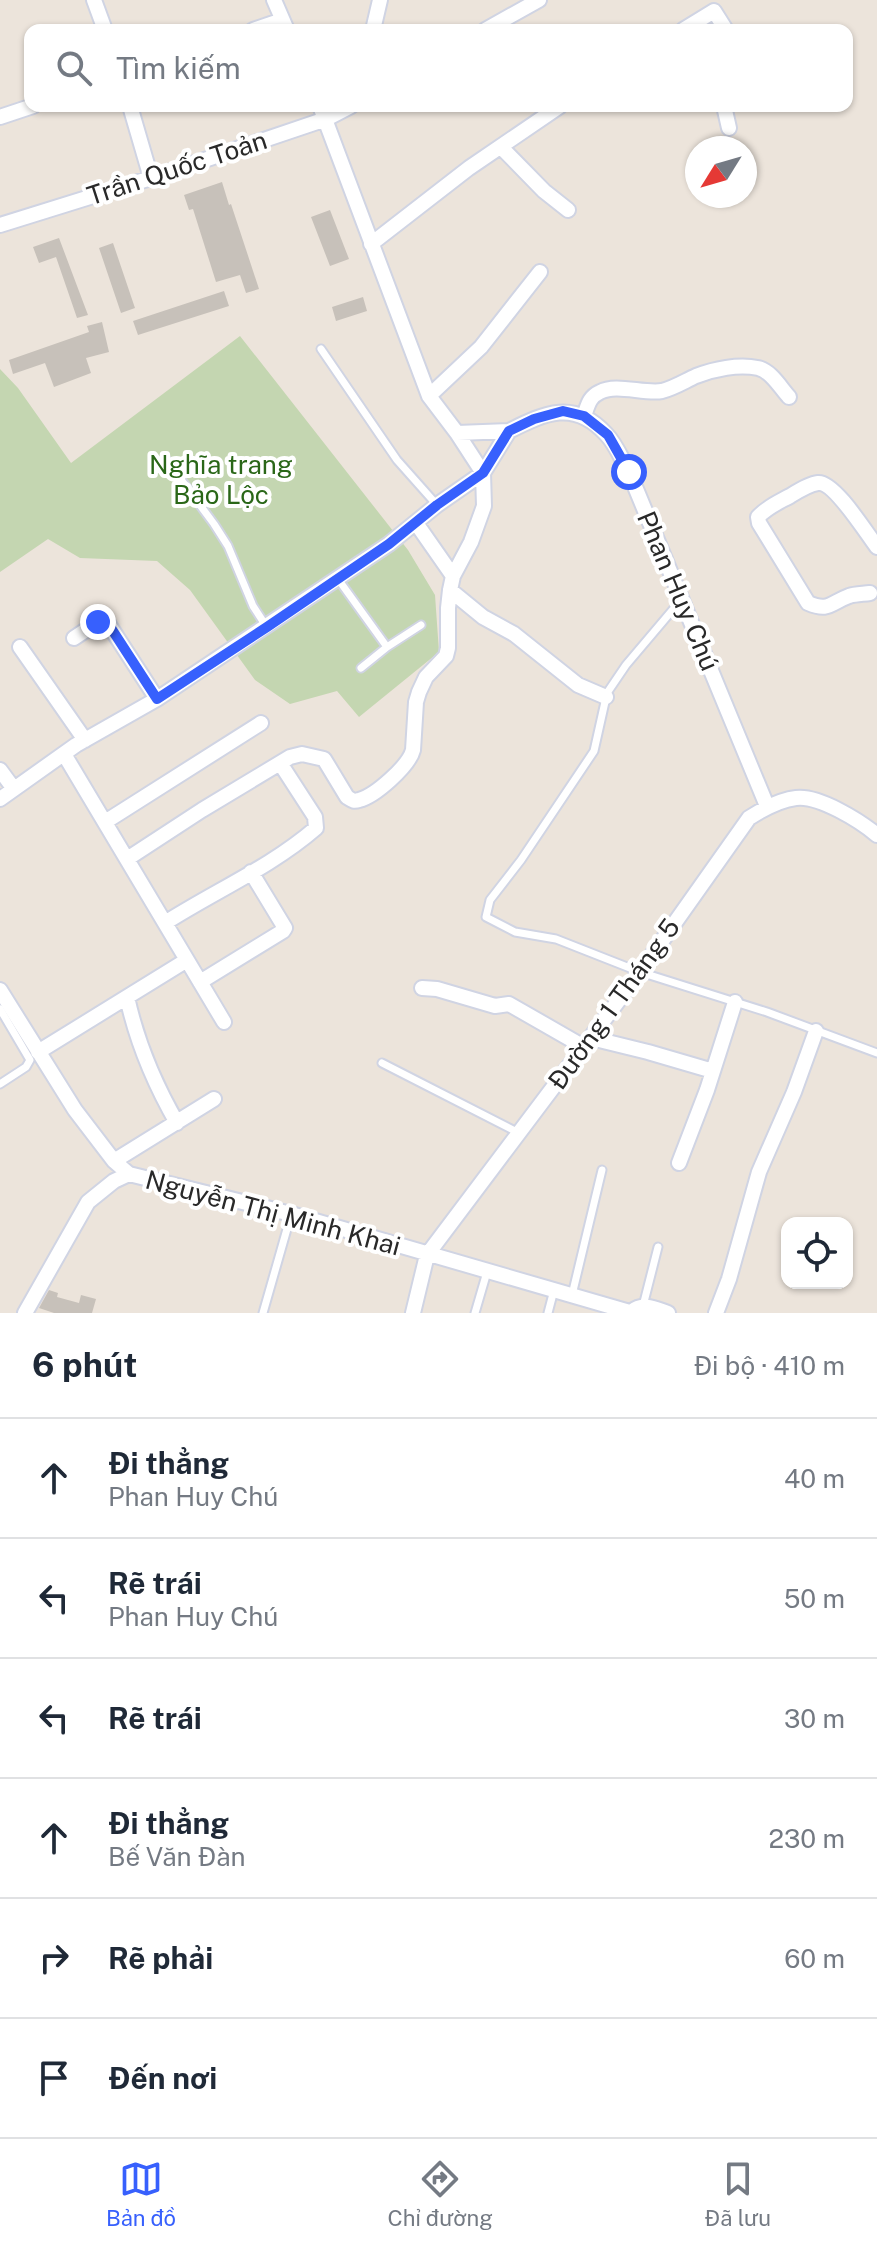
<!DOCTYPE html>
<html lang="vi">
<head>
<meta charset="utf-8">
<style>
	:root { --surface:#fff; --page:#f6f6f7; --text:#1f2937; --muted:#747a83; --line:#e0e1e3; --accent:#3760fd }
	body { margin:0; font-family:"Public Sans",sans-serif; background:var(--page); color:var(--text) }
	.controls { position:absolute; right:24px; bottom:24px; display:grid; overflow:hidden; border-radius:16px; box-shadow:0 2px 6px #0004 }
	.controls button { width:72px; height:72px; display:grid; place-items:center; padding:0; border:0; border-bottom:2px solid var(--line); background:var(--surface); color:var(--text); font:40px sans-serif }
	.compass { position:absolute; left:685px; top:136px; width:72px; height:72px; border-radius:50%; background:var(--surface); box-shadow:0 2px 6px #0004; rotate:233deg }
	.stop { position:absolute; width:24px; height:24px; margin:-18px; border:6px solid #3760fd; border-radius:50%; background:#fff }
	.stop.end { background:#3760fd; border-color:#fff; box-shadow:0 2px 8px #0008 }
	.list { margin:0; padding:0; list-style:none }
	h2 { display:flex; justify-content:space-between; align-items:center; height:104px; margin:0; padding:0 32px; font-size:34px }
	h2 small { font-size:26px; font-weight:400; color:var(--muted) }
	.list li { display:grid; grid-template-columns:52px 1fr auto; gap:24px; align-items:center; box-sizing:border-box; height:120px; padding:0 32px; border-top:2px solid var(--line) }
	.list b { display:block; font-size:30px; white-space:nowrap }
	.list p { margin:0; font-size:26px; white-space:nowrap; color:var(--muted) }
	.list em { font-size:26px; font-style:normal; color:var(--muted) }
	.icon { flex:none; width:44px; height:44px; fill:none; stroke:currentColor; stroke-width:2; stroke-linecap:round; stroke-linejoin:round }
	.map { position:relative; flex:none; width:877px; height:1313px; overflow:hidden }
	.search { position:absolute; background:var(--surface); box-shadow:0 2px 6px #0004; left:24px; right:24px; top:24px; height:88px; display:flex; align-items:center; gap:20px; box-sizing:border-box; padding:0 28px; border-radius:16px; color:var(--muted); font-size:30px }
	.sheet { height:824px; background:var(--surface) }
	nav { display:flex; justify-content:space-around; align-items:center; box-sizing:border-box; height:112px; border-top:2px solid var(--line); background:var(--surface); font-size:22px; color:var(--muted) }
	nav a { display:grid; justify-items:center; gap:4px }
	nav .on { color:var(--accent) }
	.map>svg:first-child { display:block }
</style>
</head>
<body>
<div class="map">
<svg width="877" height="1313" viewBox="0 0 877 1313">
	<rect width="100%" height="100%" fill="#ece4db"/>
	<!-- cemetery -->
	<path fill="#c4d6b1" d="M240,336l168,214 27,45 4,57 -80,65 -22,-26 -47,13 -35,-24 -65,-90 -33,-29 -77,-3 -32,-19 -48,33v-203l18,19 53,75z"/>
	<!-- building -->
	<path fill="#c7c1ba" d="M222,182l7,23 2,-1 28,85 -13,4 -6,-18 -24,7 -23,-73 -4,1 -5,-15z
		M330,210l19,49 -19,7 -19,-49z
		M59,238l29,77 -11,3 -21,-61 -17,6 -6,-16z
		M113,243l22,65 -14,5 -22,-65z
		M224,291l5,15 -91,29 -5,-14z
		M363,297l4,14 -31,10 -4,-14z
		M102,322l7,30 -23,6 5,15 -37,14 -9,-24 -32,11 -4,-14 80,-28 -2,-6z
		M49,1290l9,3 -1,4 22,6 2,-8 15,4 -4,14h-38l-15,-5z"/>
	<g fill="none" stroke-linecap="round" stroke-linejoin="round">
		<!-- service casing -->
		<g stroke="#d0d4e3" stroke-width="11">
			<path id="service" d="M321,349l76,111 40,45
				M165,458l49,66 14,22 25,60 13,20
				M338,579l49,68
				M681,600l-55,65 -19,28 -13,58 -73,109 -31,40 -4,17 29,15 41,7 84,33 127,40 110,41
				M361,668l26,-21 34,-22
				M0,1009l30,51 -4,7 -26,17
				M382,1063l137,70
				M572,1295l30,-125
				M643,1306l15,-59
				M263,1313l28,-98
				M475,1313l12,-41
				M548,1313l6,-23"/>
		</g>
		<!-- minor casing -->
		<g stroke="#d0d4e3" stroke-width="18">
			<path id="minor" d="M94,0l11,30
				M274,0l13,30
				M253,30l29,-10
				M373,30l7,-30
				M485,30l54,-30
				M683,30l31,-19 12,19
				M130,106l21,72
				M320,106l109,290 28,37
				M724,106l5,22
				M0,117l33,-11
				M501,147l43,44 24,19
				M0,225l151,-47 175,-59 25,-13
				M371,244l98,-76 91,-62
				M429,396l52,-49 59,-75
				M584,416c4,-11 5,-19 16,-24 16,-9 43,2 62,-1 12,-3 23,-10 34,-15 18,-7 42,-12 62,-8 13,3 22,19 31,29
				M509,431c36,-18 65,-32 97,3 10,10 16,26 23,38l138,334
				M416,523l37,53
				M450,590l33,27 31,17 64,51 28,12
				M870,593c-7,1 -15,1 -21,3 -19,7 -20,16 -41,7l-49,-80 -1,-6c9,-10 21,-15 32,-21 8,-5 19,-12 28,-13 16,-2 49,51 59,64
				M74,638l24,-16 11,3 48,74
				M20,647l65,93
				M64,754l160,268
				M0,770l14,19
				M0,799l76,-54 81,-46 232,-155 48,-39 46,-32 26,-42 -52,2 26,40 1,33 -13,36 -18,34 -3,14 -2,18v40l-2,8 -20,21 -7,15 -3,10 -3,48c-4,16 -38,46 -54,50 -6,2 -7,0 -12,-3l-23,-38 -22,-5 -12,3 -88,53 -75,49
				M105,822l156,-99
				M165,923c50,-32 106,-56 151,-95l-1,-11 -35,-54
				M200,982l83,-51 2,-3 -34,-56
				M422,988l15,1 58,17 14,-2 75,43
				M0,990l75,120 39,51 15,13 162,40 342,99
				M127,997c10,46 27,86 50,126
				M591,1038l57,14 65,19
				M38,1052l149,-92
				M114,1161l100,-62
				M679,1163l28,-73 28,-88
				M631,1312c12,-10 23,-4 37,1
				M25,1313l63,-111 26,-21 15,-7
				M413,1313l14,-58 213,-283 109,-154c14,-9 30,-18 47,-20 23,-3 64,23 81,37
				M716,1313l13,-34 30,-107 35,-80 22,-61"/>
		</g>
		<!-- service -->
		<use href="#service" stroke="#fff" stroke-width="7"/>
		<!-- minor -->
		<use href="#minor" stroke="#fff" stroke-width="14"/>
	</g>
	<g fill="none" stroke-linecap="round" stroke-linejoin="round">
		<!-- route -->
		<path stroke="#3760fd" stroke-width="10" d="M98,622l11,3 48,74 110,-72 122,-83 48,-39 46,-32 26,-42 25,-12 29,-8 21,5 24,19 21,37"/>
	</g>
	<g text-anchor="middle" stroke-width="8" stroke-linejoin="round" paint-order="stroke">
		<!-- street labels -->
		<g font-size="26" fill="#292929" stroke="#fff">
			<text transform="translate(177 168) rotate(-18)" y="9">Trần Quốc Toản</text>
			<text transform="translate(678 591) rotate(67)" y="9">Phan Huy Chú</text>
			<text transform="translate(614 1004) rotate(-54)" y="9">Đường 1 Tháng 5</text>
			<text transform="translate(273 1213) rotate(15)" y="9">Nguyễn Thị Minh Khai</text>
		</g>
		<!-- park labels -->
		<g font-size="26" fill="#2a6718" stroke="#fff">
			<text x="221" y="474">Nghĩa trang<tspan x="221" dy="30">Bảo Lộc</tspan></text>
		</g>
	</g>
</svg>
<div class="controls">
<button><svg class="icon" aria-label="locate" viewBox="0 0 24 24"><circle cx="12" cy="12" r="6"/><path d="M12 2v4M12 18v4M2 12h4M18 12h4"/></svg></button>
</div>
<svg class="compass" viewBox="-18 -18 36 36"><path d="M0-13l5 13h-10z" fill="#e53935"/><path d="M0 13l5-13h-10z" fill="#747a83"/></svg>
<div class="stop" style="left:629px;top:472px"></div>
<div class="stop end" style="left:98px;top:622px"></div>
<div class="search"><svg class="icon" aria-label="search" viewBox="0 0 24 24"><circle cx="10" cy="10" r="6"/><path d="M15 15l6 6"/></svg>Tìm kiếm</div>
</div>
<section class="sheet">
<h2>6 phút<small>Đi bộ · 410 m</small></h2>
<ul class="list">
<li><svg class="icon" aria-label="ahead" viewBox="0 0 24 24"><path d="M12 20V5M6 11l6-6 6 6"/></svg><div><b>Đi thẳng</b><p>Phan Huy Chú</p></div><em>40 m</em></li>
<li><svg class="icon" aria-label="left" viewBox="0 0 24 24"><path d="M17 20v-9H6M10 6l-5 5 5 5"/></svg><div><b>Rẽ trái</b><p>Phan Huy Chú</p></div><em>50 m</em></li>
<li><svg class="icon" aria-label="left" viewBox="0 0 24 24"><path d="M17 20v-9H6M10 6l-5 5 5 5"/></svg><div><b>Rẽ trái</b></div><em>30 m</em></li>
<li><svg class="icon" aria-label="ahead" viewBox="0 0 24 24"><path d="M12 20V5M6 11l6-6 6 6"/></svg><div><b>Đi thẳng</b><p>Bế Văn Đàn</p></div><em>230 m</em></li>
<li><svg class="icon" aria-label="right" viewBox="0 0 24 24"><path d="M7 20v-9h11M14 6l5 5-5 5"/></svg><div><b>Rẽ phải</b></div><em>60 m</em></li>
<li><svg class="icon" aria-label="arrive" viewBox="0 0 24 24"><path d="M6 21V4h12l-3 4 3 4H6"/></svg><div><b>Đến nơi</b></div></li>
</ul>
</section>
<nav>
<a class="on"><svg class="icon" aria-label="map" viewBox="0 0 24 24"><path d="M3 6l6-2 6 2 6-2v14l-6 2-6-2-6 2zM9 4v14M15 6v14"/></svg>Bản đồ</a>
<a><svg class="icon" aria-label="directions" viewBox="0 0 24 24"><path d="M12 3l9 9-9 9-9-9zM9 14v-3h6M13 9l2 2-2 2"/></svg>Chỉ đường</a>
<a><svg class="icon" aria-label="saved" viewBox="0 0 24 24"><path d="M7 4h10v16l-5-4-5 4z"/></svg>Đã lưu</a>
</nav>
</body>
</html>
